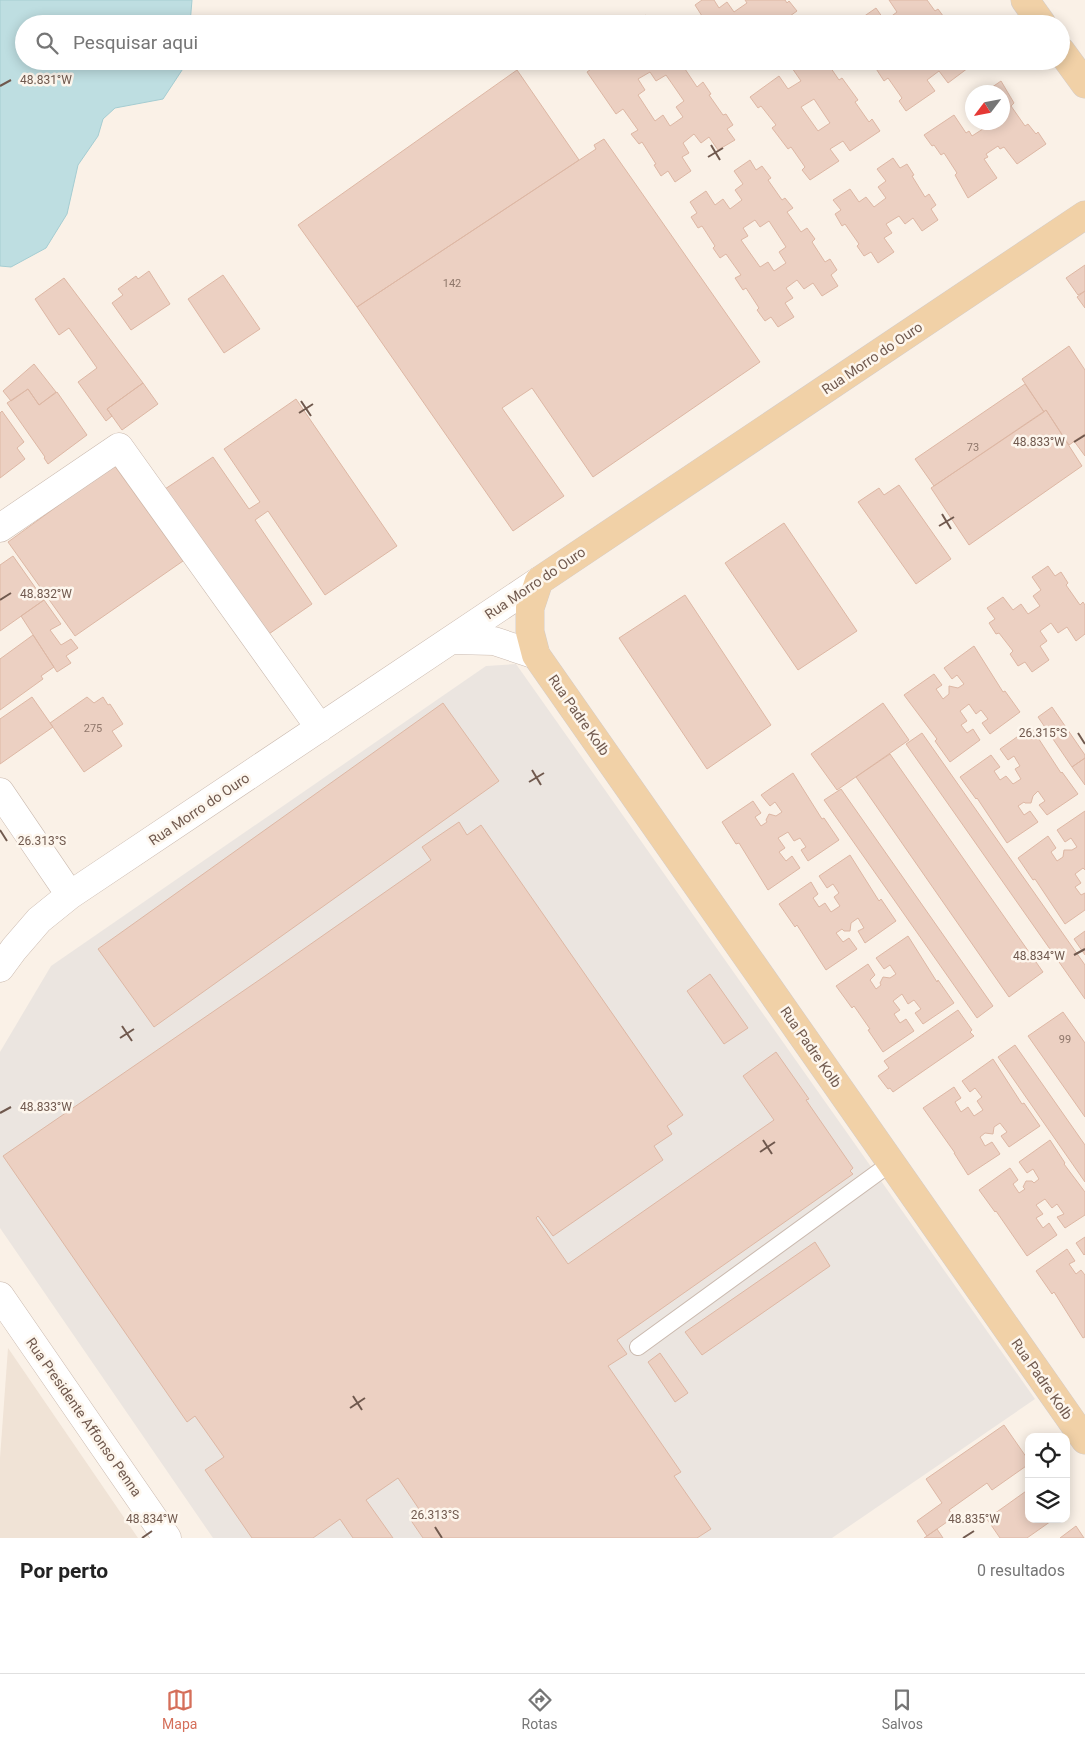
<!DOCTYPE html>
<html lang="pt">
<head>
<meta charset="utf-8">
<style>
	:root { --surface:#fff; --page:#f6f6f6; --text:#222; --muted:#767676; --line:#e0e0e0; --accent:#d56f5a }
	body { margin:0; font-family:Roboto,sans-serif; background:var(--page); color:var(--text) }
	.controls { position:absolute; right:15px; bottom:15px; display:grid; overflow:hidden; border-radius:10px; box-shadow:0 2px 12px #0003 }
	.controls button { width:45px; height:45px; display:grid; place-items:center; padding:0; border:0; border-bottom:1px solid var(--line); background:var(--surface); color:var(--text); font:25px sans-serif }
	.compass { position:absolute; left:965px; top:85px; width:45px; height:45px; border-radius:50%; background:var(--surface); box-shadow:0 2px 12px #0003; rotate:238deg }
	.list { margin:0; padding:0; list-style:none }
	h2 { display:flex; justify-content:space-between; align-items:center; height:65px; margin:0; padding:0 20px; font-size:21px }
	h2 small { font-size:16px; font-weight:400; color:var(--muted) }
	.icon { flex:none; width:28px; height:28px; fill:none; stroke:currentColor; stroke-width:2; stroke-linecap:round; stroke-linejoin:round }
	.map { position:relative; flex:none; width:1085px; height:1538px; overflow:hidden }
	.search { position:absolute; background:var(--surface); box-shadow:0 2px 12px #0003; left:15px; right:15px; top:15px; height:55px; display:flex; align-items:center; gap:12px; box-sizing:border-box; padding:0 18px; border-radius:28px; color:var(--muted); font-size:19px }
	.sheet { height:135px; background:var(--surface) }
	nav { display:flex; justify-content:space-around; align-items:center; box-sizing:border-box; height:70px; border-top:1px solid var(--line); background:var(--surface); font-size:14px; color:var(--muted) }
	nav a { display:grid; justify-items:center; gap:2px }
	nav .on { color:var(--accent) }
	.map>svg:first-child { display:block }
</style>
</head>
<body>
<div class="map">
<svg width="1085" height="1538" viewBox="0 0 1085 1538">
	<rect width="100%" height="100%" fill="#faf1e7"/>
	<!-- residential -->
	<path fill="#f0e3d6" d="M8,1348l130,190h-138v-80z"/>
	<!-- industrial -->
	<path fill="#ebe5e0" d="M516,664l519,735 -203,139h-619l-213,-310v-176l51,-86 435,-300z"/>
	<!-- water -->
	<path fill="#bedee1" stroke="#a5cdd2" d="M0,0h192l-2,24h-166v37h164l-25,38 -48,9 -12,11 -5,17 -20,29 -11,49 -21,34 -35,19 -11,-1z"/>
	<!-- building -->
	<path fill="#ecd0c2" stroke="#ddb7a4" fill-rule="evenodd" d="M702,0h12l5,8 8,-6 7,10 13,-9 -2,-3h40l2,3 2,-2 8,10 -7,5 6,8h-34l-2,-3 -4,3h-58l-2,-4 6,-4 -7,-11z
		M889,0h38l8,11 3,-2 11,15h-96l23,-16 9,13 12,-9z
		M646,15l5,9h-18z
		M620,16l5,8h-16z
		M590,61h35l2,2 3,-2h57l1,2 -5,3 14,21 6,-5 8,12 -2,1 14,20 3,-1 7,11 -6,4 8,11 -17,10 -9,-13 -8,6 -7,-9 -11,9 6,10 -7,4 9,14 -16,11 -7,-11 -7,5 -7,-11 2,-1 -14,-22 -3,2 -8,-10 7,-4 -15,-21 -7,5 -29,-42 7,-5zM650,72l6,9 10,-6 18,26 -8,6 7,10 -13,9 -7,-11 -8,6 -17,-26 7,-5 -7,-11z
		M735,61h14l-10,7z
		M802,61h24l13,19 3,-2 16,22 -3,2 14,20 3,-3 8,12 -30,20 -7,-10 -13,8 9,12 -29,19 -8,-10 3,-3 -14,-20 -3,2 -16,-21 4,-3 -15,-19 -3,2 -8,-11 29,-21 9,13 13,-8 -9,-13zM814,99l16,24 -12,8 -17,-24z
		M871,61h104l1,1 -28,21 -9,-12 -12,9 8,11 -29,20 -7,-10 3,-3 -14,-20 -4,3z
		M517,70l62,90 -222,147 -59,-82z
		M1001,81l13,22 -3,3 14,20 3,-2 8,10 2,-2 8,12 -29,20 -13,-17 -4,2 -2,-3 -12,8 2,3 -4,2 13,19 -29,20 -13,-23 2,-2 -13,-20 -3,2 -7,-10 -2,1 -8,-11 30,-20 12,18 3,-2 3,5 14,-9 -4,-5h20v-30h-17z
		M604,139l156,223 -167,115 -61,-89 -30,20 62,88 -51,35 -156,-224 239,-158 -2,-4z
		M893,158l7,10 7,-4 7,11 -2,1 13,21 4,-3 7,11 -5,4 7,11 -16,11 -9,-13 -8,6 -6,-8 -13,8 6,9 -8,5 10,14 -16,11 -7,-11 -7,4 -7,-10 2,-2 -14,-20 -3,2 -7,-12 6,-4 -8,-10 17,-11 9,13 7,-5 8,10 12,-9 -8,-11 8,-6 -9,-12z
		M750,160l6,10 6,-4 9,12 -3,2 14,20 3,-2 8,10 -6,4 14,20 6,-4 8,11 -3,3 13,20 5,-3 7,11 -6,5 7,11 -16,10 -9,-13 -9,6 -7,-9 -11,8 7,10 -8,5 9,14 -16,10 -7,-10 -6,4 -8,-11 2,-2 -13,-20 -3,2 -8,-12 6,-3 -15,-21 -6,4 -7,-10 2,-2 -13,-20 -4,2 -7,-11 6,-4 -7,-11 16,-11 9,14 8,-6 7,10 12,-9 -7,-10 8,-6 -9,-13zM755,220l5,7 9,-6 17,26 -7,5 7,11 -12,8 -6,-9 -8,5 -19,-27 7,-4 -5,-8z
		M1085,265v26l-7,4 -12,-17z
		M149,271l21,33 -39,26 -19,-27 11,-8 -5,-6 18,-13 2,3z
		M223,275l37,54 -36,24 -36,-54z
		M64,278l79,105 -36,26 5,7 -6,5 -28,-39 19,-14 -28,-40 -10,7 -24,-36z
		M1085,291v17l-8,-11z
		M1069,346l16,24v64l-16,11 -23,-35 -2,2 -22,-33z
		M34,364l22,28 -17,13 -11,-16 -17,12 -8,-10z
		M143,383l15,21 -36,26 -15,-21z
		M1025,384l19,28 -110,74 -19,-27z
		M28,389l11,16 18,-13 30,43 -39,29 -4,-6 1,-1 -38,-54z
		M296,399l101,147 -72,49 -57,-84 -13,9 57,84 -46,32 -101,-147 48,-32 36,52 11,-7 -36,-53z
		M1046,410l36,56 -113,79 -38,-57z
		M2,411l22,31 -7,6 8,11 -25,19v-65z
		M1085,434v22l-11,-15z
		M114,465l69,96 -108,75 -67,-94z
		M899,485l52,74 -35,25 -58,-82 21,-14 5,7z
		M784,523l73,108 -59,39 -73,-107z
		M13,556l31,44 -44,31v-66z
		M1048,566l7,10 6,-4 7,11 -2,2 14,20 3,-3 2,3v29l-9,7 -9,-14 -9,6 -7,-10 -11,8 7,10 -7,5 9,14 -17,12 -7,-10 -7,4 -8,-12 3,-3 -14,-18 -3,1 -7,-11 6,-4 -8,-11 16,-11 10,13 8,-6 7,10 12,-8 -7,-10 8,-6 -9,-13z
		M685,595l86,130 -64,44 -88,-131z
		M44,600l17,24 -11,6 11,15 10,-6 7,9 -12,8 5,7 -14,9 -36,-56z
		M33,635l21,32 -13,9 2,3 -43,31v-51z
		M974,646l29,46 2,-1 15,21 -30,22 -8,-11 6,-4 -7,-9 -5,4 -7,-10 -9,7 7,10 -6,4 6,8 6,-4 7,11 -30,22 -15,-21 2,-2 -33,-44 30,-21 8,11 -6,4 7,10 6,-5v-8l9,2 6,-4 -7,-9 -5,4 -8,-11z
		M32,697l21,30 -53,37v-45z
		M87,697l7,6 9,-6 5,8 2,-1 13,20 -11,7 10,15 -38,26 -34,-49z
		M443,703l56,78 -345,246 -56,-78z
		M883,703l26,37 -72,50 -26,-36z
		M1052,707l33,48v3l-13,9 -34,-50z
		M1031,727l30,46 1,-1 16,22 -31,21 -8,-10 6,-4 -7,-10 -5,5 -2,7h-6l-1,-1 -6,4 6,9 6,-4 8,11 -31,21 -30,-45 -1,1 -16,-22 31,-22 9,12 -6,4 6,9 6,-4 7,8 8,-5 -6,-10 5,-3 -6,-10 -6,4 -8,-11z
		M922,733l163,232v34l-179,-255z
		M890,754l153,218 -34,25 -153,-220z
		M1085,758v27l-13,-18z
		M793,773l29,46 2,-1 15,22 -31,21 -7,-11 5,-3 -6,-9 -6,3 -6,-9 -10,6 7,10 -6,4 7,9 6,-5 8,12 -32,22 -29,-47 -3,1 -14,-22 31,-21 8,12 -6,4 6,9 6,-4 -1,-2 3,-6 7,2 6,-4 -7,-10 -5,4 -9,-11z
		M841,789l152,217 -16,12 -153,-218z
		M1085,811v59l-2,-2 -8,6 6,9 -6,4 6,8 4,-2v17l-20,14 -30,-45 -2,1 -15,-22 30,-22 8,12 -5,4 6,9 6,-4 1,-7h8l5,-3 -6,-9 -6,4 -8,-12z
		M459,822l8,13 14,-10 202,290 -16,11 5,8 -18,12 9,14 -110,76 -15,-20 -2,2 32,46 206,-144 -31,-44 33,-24 33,47 -3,1 47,68 -3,3 3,3 -236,166 10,14 -19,12 73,106 -7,4 37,53 -14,9h-274l-13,-19 11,-7 -23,-34 -32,22 27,38h-40l-13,-19 -27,19h-61l-47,-68 19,-13 -29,-41 -8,6 -184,-266 262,-180 166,-116 -9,-13z
		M850,855l29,46 2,-2 15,22 -31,22 -7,-12 6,-3 -6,-10 -7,5 -1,8h-6l-2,-2 -6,4 7,9 6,-4 8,11 -31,21 -29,-45 -2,2 -16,-23 32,-22 7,12 -5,4 6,9 6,-4 6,9 9,-6 -6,-9 5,-4 -6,-9 -6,4 -8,-12z
		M1085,931v24l-11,-16z
		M908,936l29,46 1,-2 16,23 -31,21 -8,-11 6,-4 -7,-9 -6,4 -6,-10 -9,7 7,9 -6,4 6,9 6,-4 8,12 -31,21 -15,-22 2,-1 -16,-23 -2,2 -16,-22 32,-22 7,11 -5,5 6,9 5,-4 -1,-2 3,-6 7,1 6,-4 -6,-9 -6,4 -8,-11z
		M710,974l38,54 -24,16 -37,-53z
		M958,1010l14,20 -2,2 4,4 -81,56 -3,-4 -2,1 -10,-13 11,-8 -5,-7z
		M1063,1012l22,31v74l-57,-81z
		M1015,1045l70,100v37l-87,-125z
		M993,1059l29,45 2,-1 16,23 -31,21 -8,-11 6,-4 -7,-9 -6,4 -1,7 -8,-1 -5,4 5,9 7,-4 8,12 -32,21 -14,-22h1l-32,-45 31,-21 7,11 -6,4 6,10 7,-5 6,9 9,-6 -6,-9 5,-4 -7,-9 -5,4 -8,-11z
		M1050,1140l15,23 -1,1 21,28v23l-20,13 -8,-11 7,-3 -7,-10 -5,4 -7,-9 -9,6 7,9 -7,4 7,10 6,-5 8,12 -30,21 -31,-45 -1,1 -16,-22 31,-22 8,12 -5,4 6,9 6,-4 -2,-2 3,-6h6l2,2 5,-4 -6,-10 -6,4 -8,-11z
		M1085,1237v17l-1,1 -8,-12z
		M815,1242l15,24 -128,89 -17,-23z
		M1067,1249l8,12 -6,3 7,10 5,-4 4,5v62l-2,1 -29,-46 -2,2 -16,-23z
		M660,1353l28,40 -13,9 -27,-40z
		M1004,1425l25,36v3l-37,26 -5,-7 -38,27 5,7 -27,19 -10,-15 25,-18 -16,-24z
		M1029,1489v30h25l-27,19h-27l-13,-19z
		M1076,1526l8,12h-24z
		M937,1529l6,9h-19l3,-2z"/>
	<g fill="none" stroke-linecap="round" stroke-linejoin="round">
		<!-- lane casing -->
		<g stroke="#cab9ae" stroke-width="18">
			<path id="lane" d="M638,1347l253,-184"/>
		</g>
		<!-- street casing -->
		<g stroke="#cab9ae" stroke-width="29">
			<path id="street" d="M0,528l119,-81 201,281
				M451,640l43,1 42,14
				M0,792l70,103
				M0,968l14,-19 25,-29 31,-25 469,-314
				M0,1296l167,242"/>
		</g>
		<!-- primary casing -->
		<g stroke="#d4cdca" stroke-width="29">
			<path id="primary" d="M1025,0l17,24
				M1061,51l24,33
				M1085,215l-546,366 -9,27v24l6,23 549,785"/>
		</g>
		<!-- lane -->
		<use href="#lane" stroke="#fff" stroke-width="16"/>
		<!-- street -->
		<use href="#street" stroke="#fff" stroke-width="28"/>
		<!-- primary -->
		<use href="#primary" stroke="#f1d1a7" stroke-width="28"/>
	</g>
	<!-- ticks -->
	<path fill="none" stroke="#70594e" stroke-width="2" d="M0,86l11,-6M711,145l9,15M708,157l15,-9M301,401l10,15M299,413l14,-9M1074,442l11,-7M942,514l9,15M939,526l15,-9M0,600l11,-7M1078,733l7,11M532,770l9,15M529,782l15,-9M0,830l7,11M1074,955l11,-6M122,1026l10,15M120,1038l14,-9M0,1113l11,-6M763,1140l9,14M760,1152l15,-10M353,1396l9,14M350,1408l15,-10M435,1527l7,11M142,1538l10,-7M963,1538l11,-7"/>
	<g text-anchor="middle" stroke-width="5" stroke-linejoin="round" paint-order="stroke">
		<!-- number labels -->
		<g font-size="11" fill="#8f776b">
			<text x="452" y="287">142</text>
			<text x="973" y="451">73</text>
			<text x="93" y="732">275</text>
			<text x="1065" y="1043">99</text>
		</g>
		<!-- street labels -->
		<g font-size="14" fill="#70594e" stroke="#fdf6ed">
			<text transform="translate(872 358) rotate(-34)" y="5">Rua Morro do Ouro</text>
			<text transform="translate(535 583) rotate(-34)" y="5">Rua Morro do Ouro</text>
			<text transform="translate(579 715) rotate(55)" y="5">Rua Padre Kolb</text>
			<text transform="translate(199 809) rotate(-34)" y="5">Rua Morro do Ouro</text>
			<text transform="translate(811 1047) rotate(55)" y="5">Rua Padre Kolb</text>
			<text transform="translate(1042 1379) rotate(55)" y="5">Rua Padre Kolb</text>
			<text transform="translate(84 1417) rotate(55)" y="5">Rua Presidente Affonso Penna</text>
		</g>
	</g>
	<g font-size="12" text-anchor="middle" fill="#70594e" stroke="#fdf6ed" stroke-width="5" stroke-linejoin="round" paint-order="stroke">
		<text x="46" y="84">48.831°W</text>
		<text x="1039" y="446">48.833°W</text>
		<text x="46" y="598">48.832°W</text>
		<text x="1043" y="737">26.315°S</text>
		<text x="42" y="845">26.313°S</text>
		<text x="1039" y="960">48.834°W</text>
		<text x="46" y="1111">48.833°W</text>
		<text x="435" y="1519">26.313°S</text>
		<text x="152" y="1523">48.834°W</text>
		<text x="974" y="1523">48.835°W</text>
	</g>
</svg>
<div class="controls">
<button><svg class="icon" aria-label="locate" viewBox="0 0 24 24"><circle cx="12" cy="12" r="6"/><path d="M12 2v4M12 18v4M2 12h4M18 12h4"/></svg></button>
<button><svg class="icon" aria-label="layers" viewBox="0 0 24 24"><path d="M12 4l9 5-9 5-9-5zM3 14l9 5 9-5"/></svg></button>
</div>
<svg class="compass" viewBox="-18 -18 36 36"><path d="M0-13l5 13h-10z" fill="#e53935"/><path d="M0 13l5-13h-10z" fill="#767676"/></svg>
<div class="search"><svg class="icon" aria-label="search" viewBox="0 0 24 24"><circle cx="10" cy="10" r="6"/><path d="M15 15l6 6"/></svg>Pesquisar aqui</div>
</div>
<section class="sheet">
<h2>Por perto<small>0 resultados</small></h2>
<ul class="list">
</ul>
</section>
<nav>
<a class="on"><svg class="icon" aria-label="map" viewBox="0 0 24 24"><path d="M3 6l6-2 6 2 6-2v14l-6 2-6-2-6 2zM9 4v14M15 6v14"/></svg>Mapa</a>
<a><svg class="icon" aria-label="directions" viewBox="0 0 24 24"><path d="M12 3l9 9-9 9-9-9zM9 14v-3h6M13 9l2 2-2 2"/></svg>Rotas</a>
<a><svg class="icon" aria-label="saved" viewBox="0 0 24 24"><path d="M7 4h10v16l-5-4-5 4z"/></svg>Salvos</a>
</nav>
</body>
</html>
